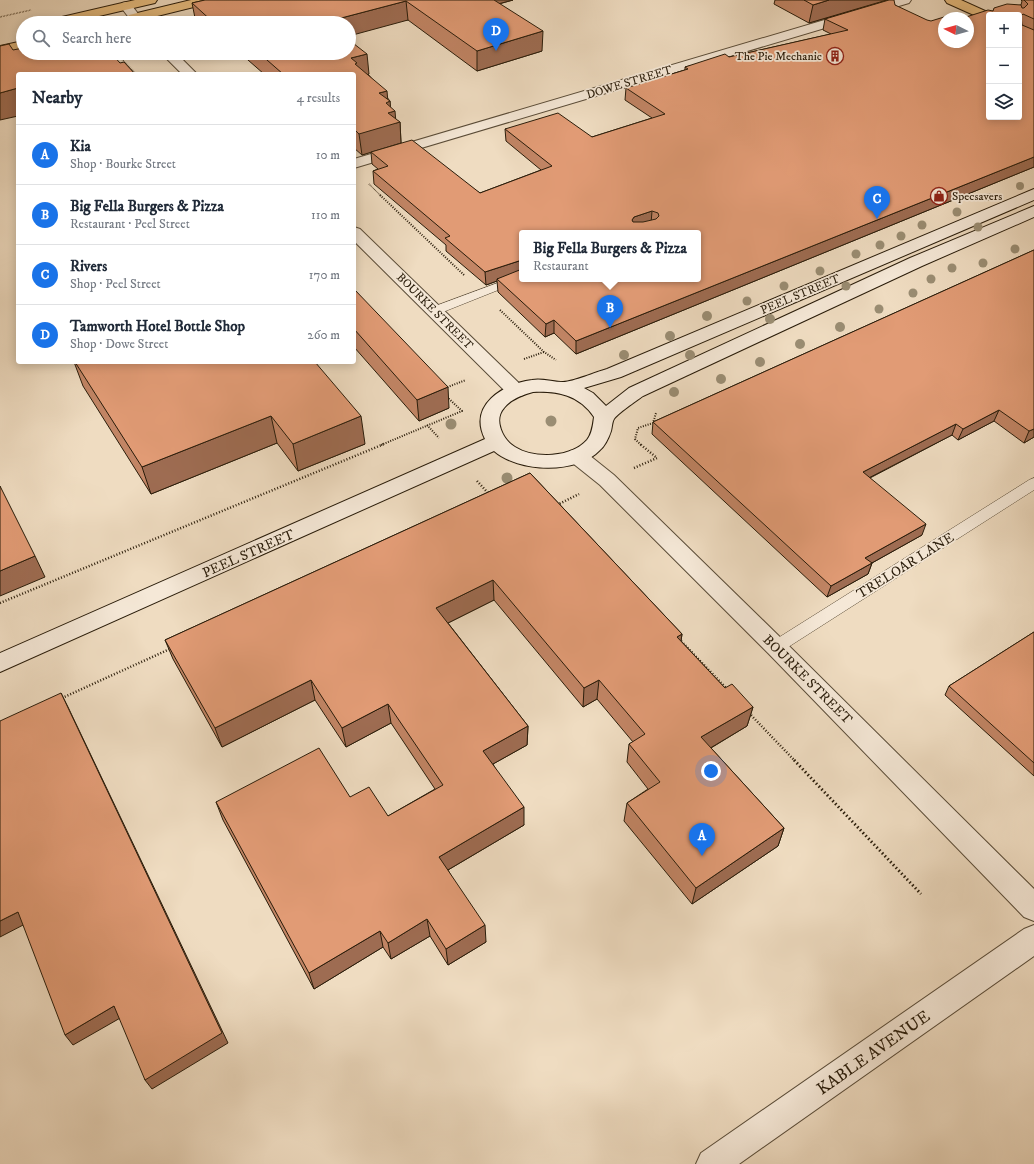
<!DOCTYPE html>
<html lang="en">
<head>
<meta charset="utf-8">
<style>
	:root { --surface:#fff; --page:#f2f2f3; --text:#1f2937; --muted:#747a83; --line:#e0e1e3; --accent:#1a73e8 }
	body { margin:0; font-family:"IM FELL DW Pica",serif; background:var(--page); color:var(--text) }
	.controls { position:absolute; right:12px; top:12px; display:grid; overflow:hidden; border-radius:4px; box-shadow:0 2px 10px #0003 }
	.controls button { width:36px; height:36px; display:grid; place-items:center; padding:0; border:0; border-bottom:1px solid var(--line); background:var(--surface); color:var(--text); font:20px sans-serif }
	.compass { position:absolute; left:938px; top:12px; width:36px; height:36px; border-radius:50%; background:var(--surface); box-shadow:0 2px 10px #0003; rotate:275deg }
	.you { position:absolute; left:711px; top:771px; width:14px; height:14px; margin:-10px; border:3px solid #fff; border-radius:50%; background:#1a73e8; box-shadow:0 0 0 6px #1a73e833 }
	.badge { display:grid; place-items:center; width:26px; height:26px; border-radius:50%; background:var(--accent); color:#fff; font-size:13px; font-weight:700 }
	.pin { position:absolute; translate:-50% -33px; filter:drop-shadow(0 1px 2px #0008) }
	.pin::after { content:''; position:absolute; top:21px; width:14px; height:12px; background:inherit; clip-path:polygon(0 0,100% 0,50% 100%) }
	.popup { position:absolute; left:519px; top:230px; width:182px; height:52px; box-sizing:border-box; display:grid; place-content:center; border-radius:4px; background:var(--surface); filter:drop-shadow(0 1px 3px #0005); font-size:13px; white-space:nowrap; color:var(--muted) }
	.popup b { font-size:15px; color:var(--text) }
	.popup::after { content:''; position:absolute; left:50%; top:100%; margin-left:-8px; border:8px solid transparent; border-top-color:var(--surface) }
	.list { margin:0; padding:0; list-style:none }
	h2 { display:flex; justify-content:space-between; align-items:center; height:52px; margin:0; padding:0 16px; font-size:17px }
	h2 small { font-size:13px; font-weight:400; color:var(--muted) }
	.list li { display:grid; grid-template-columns:26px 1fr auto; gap:12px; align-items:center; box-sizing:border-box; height:60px; padding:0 16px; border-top:1px solid var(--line) }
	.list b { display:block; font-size:15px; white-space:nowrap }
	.list p { margin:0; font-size:13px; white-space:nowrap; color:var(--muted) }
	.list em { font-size:13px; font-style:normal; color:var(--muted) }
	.icon { flex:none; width:22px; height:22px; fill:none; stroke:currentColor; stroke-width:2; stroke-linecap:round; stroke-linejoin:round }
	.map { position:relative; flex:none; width:1034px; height:1164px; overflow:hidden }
	.search { position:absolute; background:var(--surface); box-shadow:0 2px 10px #0003; left:16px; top:16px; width:340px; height:44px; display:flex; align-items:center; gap:10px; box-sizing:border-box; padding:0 14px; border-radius:22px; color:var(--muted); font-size:15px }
	.panel { position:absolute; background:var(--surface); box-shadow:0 2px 10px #0003; left:16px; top:72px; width:340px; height:292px; border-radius:4px }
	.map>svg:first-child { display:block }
</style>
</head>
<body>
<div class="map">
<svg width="1034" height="1164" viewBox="0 0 1034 1164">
	<rect width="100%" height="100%" fill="#efdcc1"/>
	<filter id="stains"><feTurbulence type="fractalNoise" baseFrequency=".005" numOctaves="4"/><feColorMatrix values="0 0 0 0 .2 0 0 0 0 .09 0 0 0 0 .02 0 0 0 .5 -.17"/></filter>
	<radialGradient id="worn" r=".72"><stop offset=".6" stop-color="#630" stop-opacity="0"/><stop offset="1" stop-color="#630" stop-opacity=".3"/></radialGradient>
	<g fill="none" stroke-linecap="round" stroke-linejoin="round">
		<!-- lane casing -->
		<g stroke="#5a4c38" stroke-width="1">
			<path id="lane" d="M522,274v5h4l-88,35h-8l-2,-3 2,-3z
				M1034,478v12l-252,161 -6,2 -6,-2 -2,-4 2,-4 259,-163z"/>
		</g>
		<!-- street casing -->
		<g stroke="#5a4c38" stroke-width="2">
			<path id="street" d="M892,0h19l-2,3 -555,165v-9z
				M126,2l4,1 15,20h-12l-13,-17 2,-3z
				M161,53h15l21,21h-15z
				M354,227l6,2 163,158 2,4 -2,4 -7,2 -7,-2 -155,-154z
				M577,449l7,2 30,24 170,166 250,248v32l-10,-4 -256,-264 -168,-168 -30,-24 -3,-5 3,-5z
				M1034,925v31l-295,208h-43l5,-11 323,-224z"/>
		</g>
		<!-- secondary casing -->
		<g stroke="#291c0a" stroke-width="2">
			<path id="secondary" d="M1034,189v11l-413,177 -37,11 9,5 13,13 23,-18 281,-130 124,-52v11l-112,49 -279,130c-7,5 -26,18 -29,23 -2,3 -2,9 -3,12 -2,6 -6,15 -11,19 -23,25 -82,22 -106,1l-494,221v-19l485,-214c-17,-34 18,-55 47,-59 10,-2 21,2 31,2 10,0 33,-10 44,-13zM533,392c25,-1 46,3 61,25 -1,8 -2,17 -7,23 -16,18 -53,19 -72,7 -12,-7 -22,-27 -11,-39 7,-9 18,-13 29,-16z"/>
		</g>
		<!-- primary casing -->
		<g stroke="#291c0a" stroke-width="2">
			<path id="primary" d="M135,0h22l-2,3 -86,20h-22l2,-3z
				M191,0h21l-2,3 -77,19 -4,-1 -2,-3 2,-3z
				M945,0h16l33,15h-5v6l-4,-1 -38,-17z
				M23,41v8l-23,5v-8z"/>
		</g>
		<!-- path-far3 -->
		<path stroke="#291c0a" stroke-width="1.5" stroke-dasharray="0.5 1" stroke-linecap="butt" d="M0,17l31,-7
			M116,53l20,21
			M369,184l12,12"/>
		<!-- path-far2 -->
		<path stroke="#291c0a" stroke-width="2" stroke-dasharray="1 1.5" stroke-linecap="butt" d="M380,195l84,80
			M500,310l44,42 12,8
			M524,359l20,-7
			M445,388l21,-8
			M427,425l12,13
			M381,445l81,-34 -15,-14
			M641,445l-6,-6 3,-11 15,-5 3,-10"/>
		<!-- path-far1 -->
		<path stroke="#291c0a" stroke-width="2.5" stroke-dasharray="1 2" stroke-linecap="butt" d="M634,468l23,-10 -17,-14
			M477,481l13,14
			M557,505l22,-11
			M0,603l384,-159
			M679,639l49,51
			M62,698l110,-50
			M749,713l46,48"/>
		<!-- path -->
		<path stroke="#291c0a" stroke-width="3" stroke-dasharray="1.5 2.5" stroke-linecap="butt" d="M794,760l127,134"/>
		<!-- lane -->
		<use href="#lane" fill="#f5e8d7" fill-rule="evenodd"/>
		<!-- street -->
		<use href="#street" fill="#f5e8d7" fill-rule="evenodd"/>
		<!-- secondary -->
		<use href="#secondary" fill="#f5e8d7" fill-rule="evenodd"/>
		<!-- primary -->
		<use href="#primary" fill="#e8be80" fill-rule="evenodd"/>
	</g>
	<!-- trees -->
	<g fill="#9a8d73">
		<circle cx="1020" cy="186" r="4"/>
		<circle cx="989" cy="197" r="4"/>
		<circle cx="957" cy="212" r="4.5"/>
		<circle cx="922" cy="225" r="4.5"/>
		<circle cx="978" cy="227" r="4.5"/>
		<circle cx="901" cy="236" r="4.5"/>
		<circle cx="880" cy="245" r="4.5"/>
		<circle cx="1015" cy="249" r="4.5"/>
		<circle cx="856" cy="254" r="4.5"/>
		<circle cx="983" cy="263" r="4.5"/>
		<circle cx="952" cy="268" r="4.5"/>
		<circle cx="820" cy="271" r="4.5"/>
		<circle cx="931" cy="279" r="4.5"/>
		<circle cx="784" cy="286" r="4.5"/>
		<circle cx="846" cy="286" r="4.5"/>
		<circle cx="913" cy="293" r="4.5"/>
		<circle cx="747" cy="301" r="4.5"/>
		<circle cx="879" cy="309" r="4.5"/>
		<circle cx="707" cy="316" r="5"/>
		<circle cx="770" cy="319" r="5"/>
		<circle cx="840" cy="327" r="5"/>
		<circle cx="670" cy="336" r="5"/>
		<circle cx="800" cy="344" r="5"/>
		<circle cx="624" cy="355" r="5"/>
		<circle cx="690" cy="355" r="5"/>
		<circle cx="760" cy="362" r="5"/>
		<circle cx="721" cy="379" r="5"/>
		<circle cx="674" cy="392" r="5"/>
		<circle cx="551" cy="421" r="5.5"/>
		<circle cx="451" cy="424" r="5.5"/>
		<circle cx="507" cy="478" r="5.5"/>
	</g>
	<!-- wall -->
	<path fill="#c28565" stroke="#291c0a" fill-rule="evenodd" d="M205,0h308l-14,4 43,47 -65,20 -69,-51 -59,3h-153l-4,-20z
		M775,0h112l-78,23 -35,-19z
		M1021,0h13v167l-458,187 -22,-21 -9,4 -47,-45 -1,-11 -11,4 -40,-34v-6l-72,-61 -1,-13 5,-2 -6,-5 -1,-12 -9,3 -8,-7v-74h-90l-24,-21h109l20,21h-1l22,27v6l6,13 4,2 1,21 79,50 61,-23 -35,-29 -1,-12 87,8 60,-19 -27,-18 1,-12 59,-18v-3l146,-33 -8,-4 2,-11 70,-14 49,37 49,-31 28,-6 1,-4zM522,233l176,46h-176z
		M1034,250v187l-10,6 -30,-22 -36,19 -6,-5 -82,43 52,57 -50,28 -4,11 -41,23 -175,-163 1,-12z
		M354,289l95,119 -30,13 -65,-74z
		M74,362h57l1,1 233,81 -67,27 -21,-28 -126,51 -68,-108z
		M530,473l152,161 -1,7 44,47 28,19 -6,19 -36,22 73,80 -6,18 -86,58 -68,-83 3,-18 21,-14 -21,-27 2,-18 4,-2 -36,-43 -14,8 -89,-107 -46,23 80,103 -1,19 -34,19 31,61 -76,45 38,72 -38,23 -18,-29 -39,23 -8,-12 -69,42 -91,-169 -7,-18 134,-5 38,19 47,-27 -44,-66 -45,24 -31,-47 -93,47 -49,-88 -8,-19z
		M1034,632v144l-89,-81 4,-9z"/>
	<!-- shaded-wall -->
	<path fill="#9e6c52" stroke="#291c0a" d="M478,0h35l-34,9z
		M829,0h58l-78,23 4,-18z
		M406,1l2,19 -59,16v-13h-23v-1z
		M543,31l-1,20 -65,20v-20z
		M367,54l2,20 -10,3 -8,-19z
		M18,88v28l-18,4v-27z
		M387,91l1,11 2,-1 1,11 4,-1 1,12 4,-1 1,21 -39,12 -3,-21 20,-41z
		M1034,157v10l-458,187v-13z
		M652,211l-1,13 -18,6 -1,-10 2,-3z
		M522,260v13l-25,6v2l-11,4 -1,-13z
		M554,320v13l-9,4 1,-13z
		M448,387l1,21 -30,13 -2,-21z
		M999,410l-5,11 -36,19 5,-11z
		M271,416l6,27 -126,51 -9,-27z
		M361,416l4,28 -67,27 -5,-27z
		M956,424l-4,11 -93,48 4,-11z
		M1034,429v8l-10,6 5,-12z
		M926,524l-4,11 -61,34 4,-11z
		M35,556l10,21 -45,19v-25z
		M872,563l-4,11 -41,23 4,-11z
		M493,580l1,20 -56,28 -2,-20z
		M682,634l-3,20 -2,-17z
		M311,680l4,20 -93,47 -7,-19z
		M599,680l-2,19 -14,8 1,-19z
		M61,693l7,14 160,336 -76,46 -7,-9z
		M388,704l3,19 -45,24 -4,-19z
		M753,707l-6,19 -50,30 4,-19z
		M528,726l-1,19 -43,24 -1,-18z
		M524,807v18l-83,49 -2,-17z
		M784,828l-6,18 -86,58 4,-16z
		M18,912l9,11 -27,14v-16z
		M427,919l3,17 -39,23 -3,-16z
		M485,925l1,17 -38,23 -2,-16z
		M380,931l3,16 -69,42 -5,-16z
		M114,1006l8,11 -49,28 -8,-10z"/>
	<!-- building -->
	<path fill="#e19b75" stroke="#291c0a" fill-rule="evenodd" d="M205,0h289l49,31 -66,20 -71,-50 -80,21 1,1h-113l-22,-20z
		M804,0h25l-16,5z
		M889,0h5l1,5 32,15 4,1 13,-4 2,1h-2v24h24v-24h-5l25,-8 5,1 1,-3 13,-4 14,1 1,3h2l4,-4 -4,-4h10v19l-11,-5 -2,2 1,9 12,5v127l-458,184 -22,-21 -8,4 -49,-45 25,-10v10h176v-46h-176v27l-37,12 -40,-34 5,-2 -77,-65 15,-5 -17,-14 41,-12 68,53 72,-27 -47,-37 53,-16 34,24 73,-23 -39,-26 62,-19 -3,-2 40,-13 4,3 119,-27 -23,-11zM989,15h30v102h-30zM652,211l6,2 1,3 -3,3 -13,3h-10l-1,-2 2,-3z
		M349,40l18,14 -16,4 6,5 -2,1 32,27 -8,2 11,8 -4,2 9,8 -7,2 12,9 -41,12 -5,-5v-55h-71l-24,-21h90z
		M9,44l4,6 10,-2v5h88l9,10 4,-1 11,12h-117v14l-18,5v-47z
		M1034,250v179l-5,2 -30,-21 -36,19 -7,-5 -93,48 63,52 -61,34 7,5 -41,23 -178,-164z
		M354,289l94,98 -31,13 -63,-71z
		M75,362h56l1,1 2,-1h181l46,54 -68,28 -22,-28 -129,51z
		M530,473l152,161 -5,3 48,51 7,-4 21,23 -52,30 83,91 -88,60 -69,-85 33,-21 -31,-38 16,-10 -46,-54 -15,8 -91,-108 -57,28 92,118 -45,25 41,56 -85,50 46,68 -39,24 -19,-30 -39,24 -8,-12 -71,42 -93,-171 103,-54 31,49 19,-10 19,29 55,-31 -55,-81 -46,24 -31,-48 -96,48 -50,-88z
		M0,486l35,70 -35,15z
		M1034,632v131l-85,-77z
		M61,693l161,340 -77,47 -31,-74 -49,29 -47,-123 -18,9v-200z"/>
	<!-- icons -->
	<defs>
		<g id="building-ring" transform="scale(0.9)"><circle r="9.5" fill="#f5e8d7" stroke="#8f2418" stroke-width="1.5"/><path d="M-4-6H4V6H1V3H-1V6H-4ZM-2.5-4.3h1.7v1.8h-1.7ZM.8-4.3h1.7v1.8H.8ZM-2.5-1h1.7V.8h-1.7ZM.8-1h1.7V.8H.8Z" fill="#8f2418"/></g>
		<g id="shop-ring" transform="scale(0.9)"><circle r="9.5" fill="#f5e8d7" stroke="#8f2418" stroke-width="1.5"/><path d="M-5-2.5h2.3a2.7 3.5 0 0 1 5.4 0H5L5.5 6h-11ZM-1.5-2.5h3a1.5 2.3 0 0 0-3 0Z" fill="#8f2418"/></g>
	</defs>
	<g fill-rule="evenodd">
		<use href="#building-ring" x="835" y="56"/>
		<use href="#shop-ring" x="939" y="196"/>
	</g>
	<g text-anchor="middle" stroke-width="3.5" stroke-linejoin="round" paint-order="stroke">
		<!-- far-poi labels -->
		<g font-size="12" fill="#291c0a" stroke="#f5e8d7" text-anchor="end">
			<text x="822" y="60">The Pie Mechanic</text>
			<text x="952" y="200" text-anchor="start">Specsavers</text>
		</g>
		<!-- far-street labels -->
		<g font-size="12" fill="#291c0a" stroke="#f5e8d7">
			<text transform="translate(629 82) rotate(-17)" y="4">DOWE STREET</text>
			<text transform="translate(800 294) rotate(-23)" y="4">PEEL STREET</text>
			<text transform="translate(435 311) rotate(45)" y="4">BOURKE STREET</text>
		</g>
		<!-- street labels -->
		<g font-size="14" fill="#291c0a" stroke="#f5e8d7">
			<text transform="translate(248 553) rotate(-24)" y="5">PEEL STREET</text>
			<text transform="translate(905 565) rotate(-32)" y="5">TRELOAR LANE</text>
			<text transform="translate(808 679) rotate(45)" y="5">BOURKE STREET</text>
		</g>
		<!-- near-street labels -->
		<g font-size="17" fill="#291c0a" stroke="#f5e8d7">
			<text transform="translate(873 1052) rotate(-35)" y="6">KABLE AVENUE</text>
		</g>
	</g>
	<rect width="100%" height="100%" filter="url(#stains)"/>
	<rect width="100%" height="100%" fill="url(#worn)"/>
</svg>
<div class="controls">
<button>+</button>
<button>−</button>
<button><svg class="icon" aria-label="layers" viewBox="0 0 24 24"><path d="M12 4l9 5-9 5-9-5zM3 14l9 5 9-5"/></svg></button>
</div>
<svg class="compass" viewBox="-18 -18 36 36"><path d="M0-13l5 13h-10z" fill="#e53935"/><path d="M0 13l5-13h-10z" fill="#747a83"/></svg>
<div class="you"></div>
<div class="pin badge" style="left:702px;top:856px">A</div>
<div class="pin badge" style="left:610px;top:328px">B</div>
<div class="popup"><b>Big Fella Burgers &amp; Pizza</b>Restaurant</div>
<div class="pin badge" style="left:877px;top:219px">C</div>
<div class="pin badge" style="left:496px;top:51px">D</div>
<div class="search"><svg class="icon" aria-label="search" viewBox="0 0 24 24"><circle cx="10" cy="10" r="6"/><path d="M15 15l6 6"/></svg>Search here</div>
<section class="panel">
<h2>Nearby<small>4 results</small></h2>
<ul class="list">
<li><span class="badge">A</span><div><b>Kia</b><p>Shop · Bourke Street</p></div><em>10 m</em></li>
<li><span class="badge">B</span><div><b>Big Fella Burgers &amp; Pizza</b><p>Restaurant · Peel Street</p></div><em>110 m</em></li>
<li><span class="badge">C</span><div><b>Rivers</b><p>Shop · Peel Street</p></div><em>170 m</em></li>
<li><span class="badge">D</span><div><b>Tamworth Hotel Bottle Shop</b><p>Shop · Dowe Street</p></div><em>260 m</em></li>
</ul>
</section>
</div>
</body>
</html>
